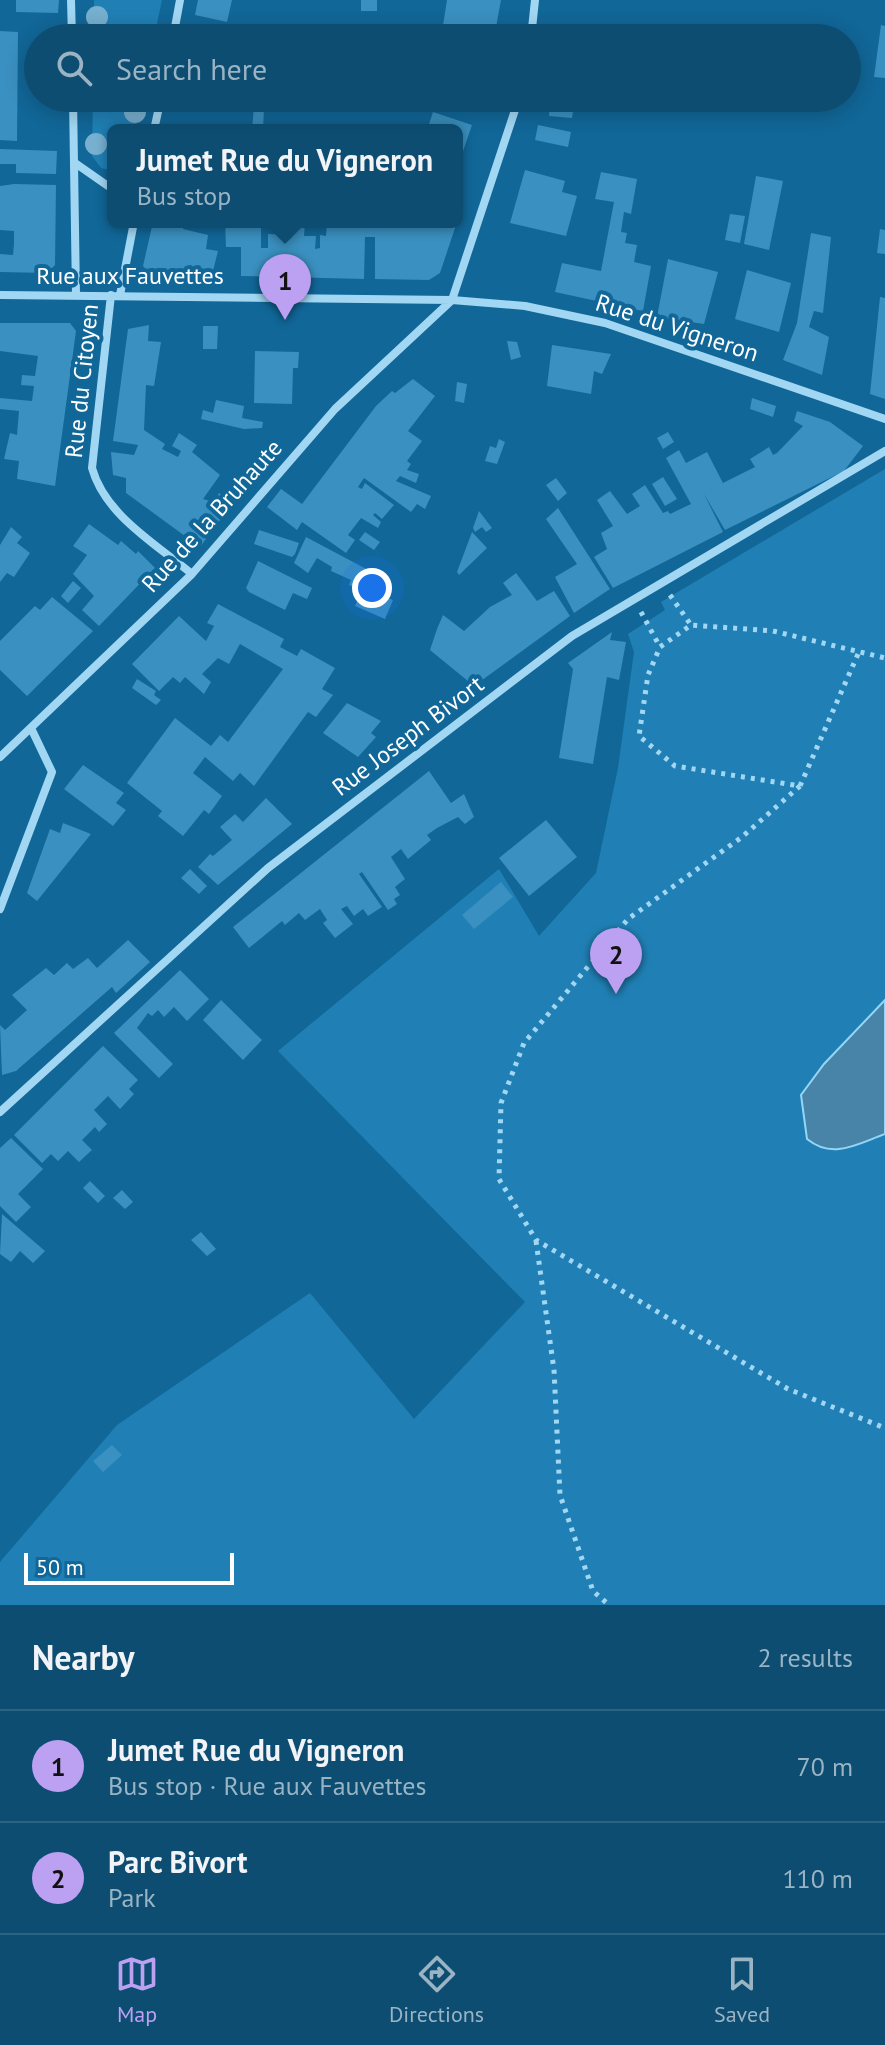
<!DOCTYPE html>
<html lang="en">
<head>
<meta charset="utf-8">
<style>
	:root { --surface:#0d4d72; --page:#165477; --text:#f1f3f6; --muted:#9ab4c4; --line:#2d6484; --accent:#bca0f2 }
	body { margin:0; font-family:"PT Sans",sans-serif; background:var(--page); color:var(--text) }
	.scale { position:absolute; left:24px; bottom:20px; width:210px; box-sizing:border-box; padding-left:8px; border:4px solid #fff; border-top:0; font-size:22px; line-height:28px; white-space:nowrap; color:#fff; -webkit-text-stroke:6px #116798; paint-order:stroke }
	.you { position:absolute; left:372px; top:588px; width:28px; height:28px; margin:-20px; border:6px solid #fff; border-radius:50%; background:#1a73e8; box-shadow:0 0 0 12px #1a73e833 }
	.badge { display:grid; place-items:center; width:52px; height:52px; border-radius:50%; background:var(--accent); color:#111; font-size:26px; font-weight:700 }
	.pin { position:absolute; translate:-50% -66px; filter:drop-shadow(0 2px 4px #0008) }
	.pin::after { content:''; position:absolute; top:42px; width:28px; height:24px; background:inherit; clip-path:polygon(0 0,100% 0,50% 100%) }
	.popup { position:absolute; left:107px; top:124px; width:356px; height:104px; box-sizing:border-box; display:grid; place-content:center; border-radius:12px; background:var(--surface); filter:drop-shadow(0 2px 6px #0005); font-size:26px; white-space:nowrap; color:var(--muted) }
	.popup b { font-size:30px; color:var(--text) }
	.popup::after { content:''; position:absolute; left:50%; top:100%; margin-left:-16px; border:16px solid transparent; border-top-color:var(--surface) }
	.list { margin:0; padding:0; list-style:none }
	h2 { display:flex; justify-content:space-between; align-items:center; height:104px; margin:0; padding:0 32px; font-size:34px }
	h2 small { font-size:26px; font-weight:400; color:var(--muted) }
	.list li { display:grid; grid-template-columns:52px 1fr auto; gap:24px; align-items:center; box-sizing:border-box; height:112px; padding:0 32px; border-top:2px solid var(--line) }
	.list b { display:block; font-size:30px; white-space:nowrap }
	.list p { margin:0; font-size:26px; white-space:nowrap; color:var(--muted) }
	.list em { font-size:26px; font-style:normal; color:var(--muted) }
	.icon { flex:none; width:44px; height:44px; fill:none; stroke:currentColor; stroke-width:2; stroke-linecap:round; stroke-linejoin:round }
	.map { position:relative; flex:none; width:885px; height:1605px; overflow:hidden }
	.search { position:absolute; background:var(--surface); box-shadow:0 4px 20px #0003; left:24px; right:24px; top:24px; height:88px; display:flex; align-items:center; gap:20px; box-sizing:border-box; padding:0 28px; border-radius:44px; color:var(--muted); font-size:30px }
	.sheet { height:328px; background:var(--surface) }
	nav { display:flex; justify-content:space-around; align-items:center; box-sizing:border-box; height:112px; border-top:2px solid var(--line); background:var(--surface); font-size:22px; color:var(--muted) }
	nav a { display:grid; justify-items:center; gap:4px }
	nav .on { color:var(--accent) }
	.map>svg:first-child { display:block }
</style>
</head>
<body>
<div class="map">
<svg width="885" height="1605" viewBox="0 0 885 1605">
	<rect width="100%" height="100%" fill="#116798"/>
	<!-- green -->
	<path fill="#2080b5" d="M94,0h68l-8,38h-60z
		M93,98h49l-7,32h-22v41l-12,-3 -9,-12z
		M885,469v1136h-885v-43l117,-137 193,-132 104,126 111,-117 -247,-251 221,-182 40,67 57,-63 22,-105 16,-116 -6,-18 37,-24 -4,-8z"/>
	<!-- water -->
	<path fill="#4884a7" stroke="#94d6f7" stroke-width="2" d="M885,1000v134c-28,10 -52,26 -78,5l-6,-44 23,-31z"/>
	<!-- building -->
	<path fill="#3a90c0" d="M16,0h43l-1,13 -42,-1z
		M198,0h34l-5,22 -32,-7z
		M361,0h16v11h-16z
		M447,0h54l-7,38h-53z
		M881,25l4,1v52l-11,-1z
		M0,31l18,1 -1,109 -17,-1z
		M550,98h25l-3,20 -23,-2z
		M254,106l10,2 -1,22h-11z
		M433,112l39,13 -12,35 -3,-1v-29h-30z
		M538,125l33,7 -3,15 -33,-7z
		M0,149l57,2 -1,23 -40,-1v-9h-16z
		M525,170l40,11 -3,11 15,4 -11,40 -56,-13z
		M601,172l36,7 -6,35 -7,-2 -3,20 6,1 -2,10 12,2 -3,17 17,4 -8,45 -88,-19 7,-29 39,8 13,-69 -19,-3z
		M756,176l27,5 -14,69 -25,-6z
		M14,184l42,1 -1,80 -8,8 -47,-1v-18l13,1 1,-11v-13l-14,-1v-44z
		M730,214l15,2 -5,27 -15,-3z
		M153,222h32l-2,7 25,6 -2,14 12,2 -6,24 -62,-1 -7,-8z
		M225,222h53v5h-17v21h7v-14l21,1v-13h16l-1,14h12l-1,13 5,-1v-13l6,1 1,-14 65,3v-3h65l-17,51 -11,7 -54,-1v-42h-10l-1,42 -123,-3v-29h-15z
		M880,229l5,1v24l-8,-1z
		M811,233l20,4 -8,76 -9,-2 -5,16 20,10 -7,38 -39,-15 14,-37z
		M668,259l50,13 -14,52 -47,-7z
		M747,270l44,13 -12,49 -44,-13z
		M880,297l5,1v101l-15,-5z
		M0,323h70l6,8 -21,155 -38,-7 2,-18 -15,-2 6,-26 7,2 2,-24 -19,-2v-11l32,3 2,-15 -13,-1 1,-10 13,1 3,-20 -38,-5z
		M149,325l-1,16 13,1 -7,44 -8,-1 -2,45 21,14 -3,5 16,8 3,-6 -9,-5 7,-13 18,12 -5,7 28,23 -17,24 10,3 6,-9 13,11 -32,43 -74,-54v-15l-13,-3 -2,-23 23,3 4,-10 -25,-4 15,-112z
		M203,326h15l-1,23h-14z
		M507,341l10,1 4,15 -10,3z
		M552,345l59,9 -9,20 -8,-3 -3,23 -44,-8z
		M255,351l44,1 -1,16h-5l-1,36 -38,-1z
		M413,379l22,17 -27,35 14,10 -15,20 4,3 -4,6 12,4 -3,9 -16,-7 -4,5 35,15 -6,13 -8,-5 -6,8 -47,-34 -6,9 4,2 3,-6 29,22 -12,14 -7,-6 -2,2 8,7 -3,6 -17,-10 -13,17 7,5 -9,13 -44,-31 -5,8 -30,-23 14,-18 21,15 74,-98 16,-15 3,2z
		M457,382l10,2 -3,19 -9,-2z
		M752,398l24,8 -3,11 -23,-8z
		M216,400l28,6 -2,12 21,4 -1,6 -18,1 -43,-10 2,-9 10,3z
		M797,411l33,11 33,24 -19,25 -119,59 -21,-36 19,38 -110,56 -19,-31 13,-8 -6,-16 12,-7 -16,-26 13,-9 17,23 13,-8 -8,-12 13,-9 18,28 5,-2 2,3 21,-10 -25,-46 13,-8 7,13 21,-11 16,31 32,-16 -5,-8 19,-12 4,8 4,-2 26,-27 -9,-5z
		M668,432l6,10 -11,7 -6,-11z
		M499,439l6,3 -8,22 -12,-3 5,-15 6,2z
		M663,477l14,22 -12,7 -13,-22z
		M556,478l11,15 -9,8 -12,-16z
		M558,508l52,81 -36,24 -19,-36 22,-13 -31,-45z
		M479,511l13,17 -6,4 -4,-5 -7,5 -2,-4z
		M89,524l29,21 3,-4 15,13 2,-3 17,17 -56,58 -17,-16 12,-14 -21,-22 14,-19 -14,-9z
		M11,527l11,10 -5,6 13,10 -16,24 -7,-4 -7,9v-37z
		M259,530l40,13 -4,11 -3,3 -38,-13z
		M365,532l15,10 -6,8 -15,-10z
		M472,532l15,16 -28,27 -2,-3z
		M306,537l83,44 -6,15 10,4 -8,19 -30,-13 7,-15 -13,-6 2,-5 -20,-9 1,-4 -15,-9 -9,15 -14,-10z
		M258,561l54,27 -5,11 -14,-6 -8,17 -36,-18 -3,-4z
		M516,573l21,28 17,-10 16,25 -96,70 -44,-36 7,-21 6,-14 21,16 26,-24 22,-12 -9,-12z
		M73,581l8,7 -13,15 -7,-7z
		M52,597l41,34 -66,65 -27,-26v-29l35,-35 5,4z
		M218,604l66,35 -4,8 17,9 4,-7 34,19 -13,21 11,6 -17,22 -8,-5 -54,74 -14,-13 -7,8 -28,-24 -12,16 29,23 -13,18 -5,-4 -21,26 -25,-20 4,-5 -35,-28 48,-65 36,28 9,-11 8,7 55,-73 -43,-25 -11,20 -11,-6 -16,16 9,8 -7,12 -19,-17 -5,6 -7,-6 -14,14 -27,-27 47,-48 27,25 8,-15 -7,-3z
		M612,632l-2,8 16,2 -7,38 -12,-3 -14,87 -34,-6 14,-89 -5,-6z
		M137,679l19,12 -2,4 7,5 -5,5 -24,-17z
		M347,703l34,18 -10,12 5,4 -18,20 -35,-24z
		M83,765l41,28 -8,10 10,7 -13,16 -49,-37z
		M429,771l22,32 13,-9 10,23 -9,7 -7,-7 -21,11 -10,7 4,5 -23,19 -7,-10 -10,8 14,22 -10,8 5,8 -6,4 3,5 -9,6 -26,-38 -3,2 23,33 -14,9 -5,-7 -9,7 -7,-10 -6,3 12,15 -18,14 -12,-15 4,-3 -7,-11 -15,11 -6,-7 -14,12 -3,-4 -33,27 -16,-21z
		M266,798l26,26 -74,61 -20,-18 12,-13 3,2 19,-16 -12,-13 15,-13 8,8z
		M546,820l31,37 -48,39 -30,-38z
		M63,823l28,11 -54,67 -10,-8 23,-64 10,4z
		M190,869l17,17 -8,8 -18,-16z
		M501,882l12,15 -39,32 -12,-14z
		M128,940l22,22 -34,31 -4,-6 -96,84 -14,4 -2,-50 5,5 22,-20 -15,-15 34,-27 8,7 13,-12 6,6 15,-11 9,10z
		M180,970l29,29 -22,22 -13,-14 -10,10 -6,-7 -6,6 -4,-3 -11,15 36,36 -14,14 -45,-45z
		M221,1000l41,40 -19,20 -40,-40z
		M103,1046l35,34 -9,9 5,5 -14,15 -12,-13 -14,14 13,14 -8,8 -4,-5 -13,13 10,10 -13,12 -11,-11 -10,10 -7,-7 -9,9 -28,-28z
		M11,1138l32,31 -25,25 13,13 -15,15 -16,-16v-58z
		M90,1181l15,15 -7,7 -15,-15z
		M122,1190l11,12 -8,7 -12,-11z
		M2,1214l43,37 -12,12 -13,-12 -9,11 -11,-8z
		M201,1232l15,17 -9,7 -16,-16z
		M112,1445l10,10 -19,17 -10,-11z"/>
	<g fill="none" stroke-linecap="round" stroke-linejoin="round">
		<!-- path -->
		<path stroke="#a2d7f4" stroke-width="5" stroke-dasharray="4 6" stroke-linecap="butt" d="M670,595l21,30
			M641,612l19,35
			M858,654l-58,132 -125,-20 -36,-30 9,-61 12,-28 31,-22 82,6 112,27
			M800,786l-58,51 -114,82 -104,124 -23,60 -2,76 37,61 252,149 97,39
			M536,1241l18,129 6,125 33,96 16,14"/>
		<!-- street -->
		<path stroke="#a2d7f4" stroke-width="8" d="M71,0l1,38
			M173,38l7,-38
			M531,38l4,-38
			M73,98l3,197
			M154,130l7,-32
			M75,163l33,23 5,-2
			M0,295l452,5 73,6 80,17 280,96
			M111,295l-19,173c13,47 64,76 100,106
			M120,295l14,-73
			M0,757l192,-183 143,-165 117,-109 67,-202
			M0,909l52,-137 -21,-44
			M0,1112l268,-244 304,-232 313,-185"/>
	</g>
	<!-- trees -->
	<g fill="#77b0d0">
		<circle cx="97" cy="17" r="11"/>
		<circle cx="135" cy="112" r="11"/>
		<circle cx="96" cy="144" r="11"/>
	</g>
	<g text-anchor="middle" stroke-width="8" stroke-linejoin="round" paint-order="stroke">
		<!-- street labels -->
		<g font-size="24" fill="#fff" stroke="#116798">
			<text x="130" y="284">Rue aux Fauvettes</text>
			<text transform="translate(677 328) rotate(18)" y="8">Rue du Vigneron</text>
			<text transform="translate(82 381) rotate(-84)" y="8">Rue du Citoyen</text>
			<text transform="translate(212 516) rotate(-48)" y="8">Rue de la Bruhaute</text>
			<text transform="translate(408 736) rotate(-37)" y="8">Rue Joseph Bivort</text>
		</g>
	</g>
</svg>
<div class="scale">50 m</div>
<div class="you"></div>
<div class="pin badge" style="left:285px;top:320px">1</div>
<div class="popup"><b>Jumet Rue du Vigneron</b>Bus stop</div>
<div class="pin badge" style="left:616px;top:994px">2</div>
<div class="search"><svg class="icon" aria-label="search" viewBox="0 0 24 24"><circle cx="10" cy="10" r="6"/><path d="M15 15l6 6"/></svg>Search here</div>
</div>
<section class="sheet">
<h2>Nearby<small>2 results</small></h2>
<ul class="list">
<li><span class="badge">1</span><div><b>Jumet Rue du Vigneron</b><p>Bus stop · Rue aux Fauvettes</p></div><em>70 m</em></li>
<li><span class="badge">2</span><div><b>Parc Bivort</b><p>Park</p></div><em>110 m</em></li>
</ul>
</section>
<nav>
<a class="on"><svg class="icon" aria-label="map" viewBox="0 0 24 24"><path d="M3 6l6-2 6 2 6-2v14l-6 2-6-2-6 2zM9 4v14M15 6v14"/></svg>Map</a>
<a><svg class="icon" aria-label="directions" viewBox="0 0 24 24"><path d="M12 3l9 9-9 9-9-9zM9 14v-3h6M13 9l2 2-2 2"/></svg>Directions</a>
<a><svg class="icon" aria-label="saved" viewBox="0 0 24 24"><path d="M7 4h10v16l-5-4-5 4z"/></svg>Saved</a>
</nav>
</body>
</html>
